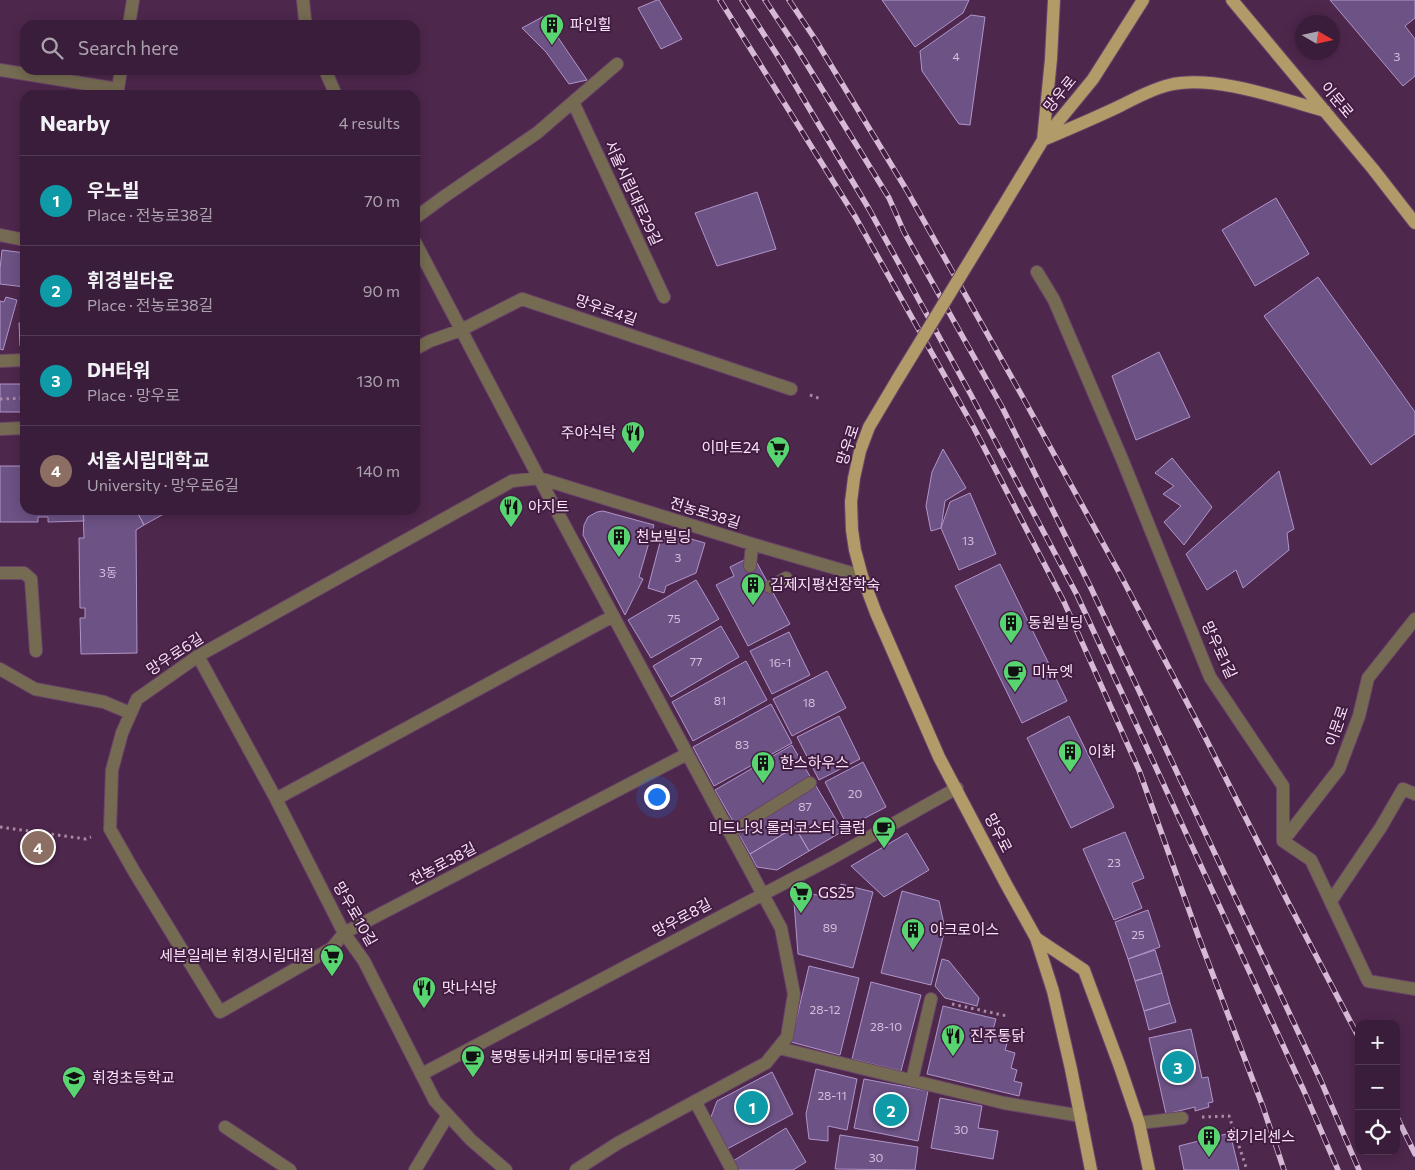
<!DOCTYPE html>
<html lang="en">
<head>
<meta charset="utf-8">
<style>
	:root { --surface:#3a1d3a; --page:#452a45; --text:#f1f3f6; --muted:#aba2af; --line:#543b54; --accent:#8bbbb9 }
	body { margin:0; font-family:Commissioner,"Noto Sans KR",sans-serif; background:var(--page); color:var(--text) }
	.controls { position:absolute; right:15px; bottom:15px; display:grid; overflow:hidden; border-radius:10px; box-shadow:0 2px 12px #0003 }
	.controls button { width:45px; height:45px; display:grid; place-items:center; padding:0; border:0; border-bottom:1px solid var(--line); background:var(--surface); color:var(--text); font:25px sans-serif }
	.compass { position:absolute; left:1295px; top:15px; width:45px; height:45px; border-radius:50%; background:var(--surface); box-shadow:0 2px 12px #0003; rotate:99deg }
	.you { position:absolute; left:656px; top:796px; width:18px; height:18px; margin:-12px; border:4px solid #fff; border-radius:50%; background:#1a73e8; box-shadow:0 0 0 8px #1a73e833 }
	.badge { display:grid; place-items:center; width:32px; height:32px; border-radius:50%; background:var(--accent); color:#fff; font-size:16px; font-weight:700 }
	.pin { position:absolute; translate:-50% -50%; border:2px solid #fff; box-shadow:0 1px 5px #0006 }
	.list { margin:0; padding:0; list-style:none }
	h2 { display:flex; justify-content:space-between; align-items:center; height:65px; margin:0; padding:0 20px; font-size:21px }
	h2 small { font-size:16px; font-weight:400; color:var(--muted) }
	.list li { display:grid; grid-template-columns:32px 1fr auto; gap:15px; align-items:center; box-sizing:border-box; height:90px; padding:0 20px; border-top:1px solid var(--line) }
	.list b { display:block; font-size:19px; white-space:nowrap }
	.list p { margin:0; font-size:16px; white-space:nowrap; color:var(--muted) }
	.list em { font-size:16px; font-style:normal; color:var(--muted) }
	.icon { flex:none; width:28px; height:28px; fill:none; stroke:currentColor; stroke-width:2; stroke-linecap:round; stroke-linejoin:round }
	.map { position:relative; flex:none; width:1415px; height:1170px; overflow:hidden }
	.search { position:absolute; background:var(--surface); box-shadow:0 2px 12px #0003; left:20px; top:20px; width:400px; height:55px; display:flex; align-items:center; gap:12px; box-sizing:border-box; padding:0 18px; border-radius:15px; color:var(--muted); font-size:19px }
	.panel { position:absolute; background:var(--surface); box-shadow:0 2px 12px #0003; left:20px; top:90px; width:400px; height:425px; border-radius:15px }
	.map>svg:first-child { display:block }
</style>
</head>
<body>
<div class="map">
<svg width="1415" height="1170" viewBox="0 0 1415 1170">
	<rect width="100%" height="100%" fill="#4e274d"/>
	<!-- building -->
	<path fill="#6c5285" stroke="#b095ca" d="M657,0h2l23,39 -21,10 -23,-41z
		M882,0h87l-6,13 -48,34z
		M1330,0h85v18l-10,8 10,13v37l-12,10z
		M546,15l13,24 28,41 -18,4 -23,-32 -24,-24z
		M971,15l14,2 -15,108 -11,-1 -37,-53 -2,-20z
		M757,192l19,57 -59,17 -22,-53z
		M1276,198l33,56 -54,32 -33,-56z
		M2,250l23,3v34l-25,-3v-15z
		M1318,277l97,135v22l-44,31 -107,-149z
		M6,297l11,3 -14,50 -3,-1v-48l4,1z
		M23,309h2v36l-5,1 -1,-23h4z
		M1159,352l31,65 -54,23 -24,-64z
		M0,384h25v28h-25z
		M943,449l23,39 -21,13 -4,27 -10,3 -5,-25 6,-34z
		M1172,458l40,49 -28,38 -20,-23 17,-16 -18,-12 11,-8 -19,-13z
		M0,466h25v44h58l1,11 -36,1v-5h-10v5h-38z
		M1279,471l15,58 -7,4 2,17 -46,38 -7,-18 -29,20 -21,-36z
		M970,493l26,61 -37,16 -18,-42 9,-26z
		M83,510h53l8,15 -8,5 1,123 -56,1 -1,-36h5v-10h-5l-1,-70h5z
		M136,510h35l-27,15z
		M603,511l51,14 -15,52 4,2 -18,36 -42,-80 1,-10 4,-8 9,-5z
		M663,531l42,12 -9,30 -30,13 -2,7 -16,-5z
		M746,559l4,7 7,-3 33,61 -42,22 -32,-61 18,-9 -4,-9z
		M1000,564l67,137 -45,22 -67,-137z
		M696,580l23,39 -68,39 -23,-38z
		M721,626l18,31 -68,40 -18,-31z
		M789,632l21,43 -38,19 -22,-43z
		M746,661l21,39 -74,41 -21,-39z
		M827,671l19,37 -54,28 -19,-37z
		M771,704l21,39 -78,43 -21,-39z
		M839,716l21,43 -41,21 -22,-43z
		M1069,716l45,91 -43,21 -44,-90z
		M792,745l19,33 -77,45 -19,-33z
		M863,762l23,45 -38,20 -23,-45z
		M816,786l27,45 -34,20 -14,-24 -45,27 -12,-21z
		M795,827l14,24 -32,19 -20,-3 -7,-13z
		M1125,832l19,46 -12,5 10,25 -28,12 -31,-71z
		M907,833l22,37 -45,27 -33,-31z
		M841,884l32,8 -20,76 -55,-14 -4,-52 15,-9 27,7z
		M902,891l37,10 6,28 -14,56 -50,-12z
		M1148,910l12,37 -32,12 -13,-37z
		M1155,950l7,23 -27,8 -7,-22z
		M942,959l7,2 30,37 -2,8 -32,-8 -10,-12z
		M809,966l50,12 -19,77 -49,-13z
		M1162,973l8,30 -26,8 -9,-30z
		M871,982l50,13 -20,76 -49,-12z
		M1170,1003l6,19 -27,8 -5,-19z
		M943,1006l53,13 -5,18 17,3 -3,10 10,3 -4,15 6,2 -3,11 8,2 -3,13 -92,-22z
		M1191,1029l11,49 6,-1 5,25 -5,1 1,4 -14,4v-4l-29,7 -17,-76z
		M816,1069l41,10 -10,51 -19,-4v15l-19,-2 -3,-25z
		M772,1072l21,42 -66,35 -16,-32 6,-16z
		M864,1079l64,12 -10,50 -64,-13z
		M940,1098l42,8 -4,22 20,3 -5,28 -62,-11z
		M786,1128l20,34 -13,8h-55l-5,-9z
		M1230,1133l9,37h-55l-5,-24z
		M840,1135l78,12 -3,23 -80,-1z"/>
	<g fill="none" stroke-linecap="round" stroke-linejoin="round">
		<!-- minor casing -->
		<g stroke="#6a4569" stroke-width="14">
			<path id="minor" d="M303,0l2,20 2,5
				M129,25l4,-25
				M0,70l118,19
				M325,70l11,25
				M117,95l4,-25
				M573,102l91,195
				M415,218l30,-22 92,-63 80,-69
				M0,235l25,5
				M415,242l124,236 213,66 110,32
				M1037,272l17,28 68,159 88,218 73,109v55l28,19 57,121 47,8
				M415,349l15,-8 31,-11 61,-31 269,90
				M0,361l25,-1
				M0,429l25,-1
				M750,566l2,-22
				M0,573h24l7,6 5,72
				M770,587l16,-9
				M198,656l78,143 68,134 20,28 71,140 36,39 35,30
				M0,669l35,20 69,13 26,11
				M276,799l337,-183
				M730,833l80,-50
				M1283,841l56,-72 20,-53 9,-38 47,-59
				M1331,901l50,-74 22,-38 12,5
				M779,1048l225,55 77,13
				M422,1074l410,-216 125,-70
				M912,1080l19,-81
				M695,1101l37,69
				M1139,1123l43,-5
				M225,1127l65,43
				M415,1170l33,-55
				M576,1170l42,-27 148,-80 21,-26 7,-43 -13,-66 -242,-450 -27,3 -314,175 -61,43 -15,34 -10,37 -2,59 25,44 85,139 112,-64 12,-15 343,-179"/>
		</g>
		<!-- major casing -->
		<g stroke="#6a4569" stroke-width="14">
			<path id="major" d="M1232,0l141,169 42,54
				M1043,140c26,-11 52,-22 77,-34 16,-8 32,-17 49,-21 44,-11 113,14 156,26
				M1043,140l8,-81 3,-59
				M1002,208l41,-68 50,-61 50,-79
				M897,380l-28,47 -9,24 -6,27 -3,24 1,28 3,20 7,26 14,37 63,144 67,127 30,54 17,53 18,78 20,101
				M1036,938l48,32 36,97 19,56 10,47"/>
		</g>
		<!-- path -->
		<path stroke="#a98aa8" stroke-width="3" stroke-dasharray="2.5 4" stroke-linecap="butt" d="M810,395l11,4
			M0,399l25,-1
			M0,827l86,12 5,-2
			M952,1004l55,12
			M1202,1117l27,-1 18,54"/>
		<!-- minor -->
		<use href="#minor" stroke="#756b52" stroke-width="12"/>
		<!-- major -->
		<use href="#major" stroke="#b19b69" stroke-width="12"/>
		<!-- rail casing -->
		<g stroke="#d6bad5" stroke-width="5.5">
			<path id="rail" d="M720,0l136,218 118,210 90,174 75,168 60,168 64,169 21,63
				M742,0l39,61 88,148 102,186 106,200 227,496 34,79
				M765,0l33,50 91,148 15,34 98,175 89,181 230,493 38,89
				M789,0l26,39 91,150 115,205 100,182 84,161 83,165 71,136
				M1396,1115l19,39"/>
		</g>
		<!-- rail -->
		<use href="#rail" stroke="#421d42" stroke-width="4" stroke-dasharray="11" stroke-linecap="butt"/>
		<!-- major-bridge casing -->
		<g stroke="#6a4569" stroke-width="14" stroke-linecap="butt">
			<path id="major-bridge" d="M897,380l105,-172"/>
		</g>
		<!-- major-bridge -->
		<use href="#major-bridge" stroke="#b19b69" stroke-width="12"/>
	</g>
	<!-- icons -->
	<defs>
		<g id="building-pin" transform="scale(1.25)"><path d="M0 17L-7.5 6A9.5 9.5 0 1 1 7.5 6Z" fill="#58d570" stroke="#421d42"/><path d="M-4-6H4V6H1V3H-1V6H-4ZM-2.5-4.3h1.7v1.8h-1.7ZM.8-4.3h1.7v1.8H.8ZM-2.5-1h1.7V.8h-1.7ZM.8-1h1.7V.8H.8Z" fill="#111"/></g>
		<g id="restaurant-pin" transform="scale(1.25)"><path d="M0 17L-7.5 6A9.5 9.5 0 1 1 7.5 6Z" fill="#58d570" stroke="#421d42"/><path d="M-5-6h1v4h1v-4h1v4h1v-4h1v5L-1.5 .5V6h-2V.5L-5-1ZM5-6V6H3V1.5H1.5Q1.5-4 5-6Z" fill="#111"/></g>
		<g id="supermarket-pin" transform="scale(1.25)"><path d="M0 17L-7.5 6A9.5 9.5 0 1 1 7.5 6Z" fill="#58d570" stroke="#421d42"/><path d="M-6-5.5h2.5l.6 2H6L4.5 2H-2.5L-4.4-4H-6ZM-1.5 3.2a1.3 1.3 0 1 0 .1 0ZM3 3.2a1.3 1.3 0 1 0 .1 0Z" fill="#111"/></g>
		<g id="cafe-pin" transform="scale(1.25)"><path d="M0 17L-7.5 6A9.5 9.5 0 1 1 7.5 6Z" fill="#58d570" stroke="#421d42"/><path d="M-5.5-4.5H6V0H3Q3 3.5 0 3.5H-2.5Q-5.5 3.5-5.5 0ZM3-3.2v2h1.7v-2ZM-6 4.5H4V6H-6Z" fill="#111"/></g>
		<g id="school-pin" transform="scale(1.25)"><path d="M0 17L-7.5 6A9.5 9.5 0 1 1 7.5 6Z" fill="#58d570" stroke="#421d42"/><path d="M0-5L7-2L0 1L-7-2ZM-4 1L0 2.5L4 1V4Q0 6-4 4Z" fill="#111"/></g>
	</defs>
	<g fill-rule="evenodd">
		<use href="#building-pin" x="552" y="25"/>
		<use href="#restaurant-pin" x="633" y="433"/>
		<use href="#supermarket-pin" x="778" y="448"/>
		<use href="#restaurant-pin" x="511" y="507"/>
		<use href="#building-pin" x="619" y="537"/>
		<use href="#building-pin" x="753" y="585"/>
		<use href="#building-pin" x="1011" y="623"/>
		<use href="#cafe-pin" x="1015" y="672"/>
		<use href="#building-pin" x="1070" y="752"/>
		<use href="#building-pin" x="763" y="763"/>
		<use href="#cafe-pin" x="884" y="828"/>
		<use href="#supermarket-pin" x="801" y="893"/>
		<use href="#building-pin" x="913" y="930"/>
		<use href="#supermarket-pin" x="332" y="956"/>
		<use href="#restaurant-pin" x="424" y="988"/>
		<use href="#restaurant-pin" x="953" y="1036"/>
		<use href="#cafe-pin" x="473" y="1057"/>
		<use href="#school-pin" x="74" y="1078"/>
		<use href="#building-pin" x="1209" y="1137"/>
	</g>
	<g text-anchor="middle" stroke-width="4" stroke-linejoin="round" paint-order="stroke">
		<!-- number labels -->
		<g font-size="12" fill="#d6bedc">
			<text x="956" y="61">4</text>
			<text x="1397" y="61">3</text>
			<text x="968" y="545">13</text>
			<text x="678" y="562">3</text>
			<text x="108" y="577">3동</text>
			<text x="674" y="623">75</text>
			<text x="696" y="666">77</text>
			<text x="780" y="667">16-1</text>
			<text x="720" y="705">81</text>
			<text x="809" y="707">18</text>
			<text x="742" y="749">83</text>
			<text x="855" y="798">20</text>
			<text x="805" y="811">87</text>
			<text x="1114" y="867">23</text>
			<text x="830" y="932">89</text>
			<text x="1138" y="939">25</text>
			<text x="825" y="1014">28-12</text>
			<text x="886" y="1031">28-10</text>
			<text x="832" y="1100">28-11</text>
			<text x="961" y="1134">30</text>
			<text x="876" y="1162">30</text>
		</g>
		<!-- poi labels -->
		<g font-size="15" fill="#fae2f9" stroke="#421d42" text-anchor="start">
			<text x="570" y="30">파인힐</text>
			<text x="616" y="438" text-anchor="end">주야식탁</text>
			<text x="760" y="453" text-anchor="end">이마트24</text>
			<text x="528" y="512">아지트</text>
			<text x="636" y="542">천보빌딩</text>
			<text x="770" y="590">김제지평선장학숙</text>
			<text x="1028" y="628">동원빌딩</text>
			<text x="1032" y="677">미뉴엣</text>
			<text x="1088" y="757">이화</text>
			<text x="780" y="768">한스하우스</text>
			<text x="866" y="833" text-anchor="end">미드나잇 롤러코스터 클럽</text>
			<text x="818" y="898">GS25</text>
			<text x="930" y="935">아크로이스</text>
			<text x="314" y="961" text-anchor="end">세븐일레븐 휘경시립대점</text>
			<text x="442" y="993">맛나식당</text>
			<text x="970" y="1041">진주통닭</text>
			<text x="490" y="1062">봉명동내커피 동대문1호점</text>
			<text x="92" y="1083">휘경초등학교</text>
			<text x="1226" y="1142">회기리센스</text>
		</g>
		<!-- street labels -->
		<g font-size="15" fill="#fae2f9" stroke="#421d42">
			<text transform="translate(1060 94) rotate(-51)" y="5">망우로</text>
			<text transform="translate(1337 100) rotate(50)" y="5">이문로</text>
			<text transform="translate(633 193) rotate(65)" y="5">서울시립대로29길</text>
			<text transform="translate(606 310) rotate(19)" y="5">망우로4길</text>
			<text transform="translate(848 445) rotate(-72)" y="5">망우로</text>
			<text transform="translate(705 513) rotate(17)" y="5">전농로38길</text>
			<text transform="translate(1219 650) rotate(65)" y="5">망우로1길</text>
			<text transform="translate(175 654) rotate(-33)" y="5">망우로6길</text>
			<text transform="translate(1337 726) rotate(-71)" y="5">이문로</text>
			<text transform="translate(998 833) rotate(63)" y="5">망우로</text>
			<text transform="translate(443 864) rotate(-28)" y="5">전농로38길</text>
			<text transform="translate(355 914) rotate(60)" y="5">망우로10길</text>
			<text transform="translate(682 918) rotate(-28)" y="5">망우로8길</text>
		</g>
	</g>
</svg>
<div class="controls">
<button>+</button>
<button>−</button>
<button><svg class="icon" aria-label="locate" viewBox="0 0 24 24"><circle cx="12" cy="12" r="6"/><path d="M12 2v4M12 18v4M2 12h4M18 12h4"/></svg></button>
</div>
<svg class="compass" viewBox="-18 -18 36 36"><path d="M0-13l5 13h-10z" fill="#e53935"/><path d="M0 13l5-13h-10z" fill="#aba2af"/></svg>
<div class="you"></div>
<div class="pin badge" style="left:752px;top:1107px;background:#0f9aa8">1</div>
<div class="pin badge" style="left:891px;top:1110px;background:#0f9aa8">2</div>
<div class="pin badge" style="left:1178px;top:1067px;background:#0f9aa8">3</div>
<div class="pin badge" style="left:38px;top:847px;background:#8d6e63">4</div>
<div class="search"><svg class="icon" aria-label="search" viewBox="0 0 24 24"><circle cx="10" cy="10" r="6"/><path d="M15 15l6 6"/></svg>Search here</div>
<section class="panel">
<h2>Nearby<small>4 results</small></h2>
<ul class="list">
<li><span class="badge" style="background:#0f9aa8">1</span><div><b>우노빌</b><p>Place · 전농로38길</p></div><em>70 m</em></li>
<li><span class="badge" style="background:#0f9aa8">2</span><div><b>휘경빌타운</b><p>Place · 전농로38길</p></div><em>90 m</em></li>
<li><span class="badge" style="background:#0f9aa8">3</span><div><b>DH타워</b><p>Place · 망우로</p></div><em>130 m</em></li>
<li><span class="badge" style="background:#8d6e63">4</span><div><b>서울시립대학교</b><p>University · 망우로6길</p></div><em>140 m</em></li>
</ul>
</section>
</div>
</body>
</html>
